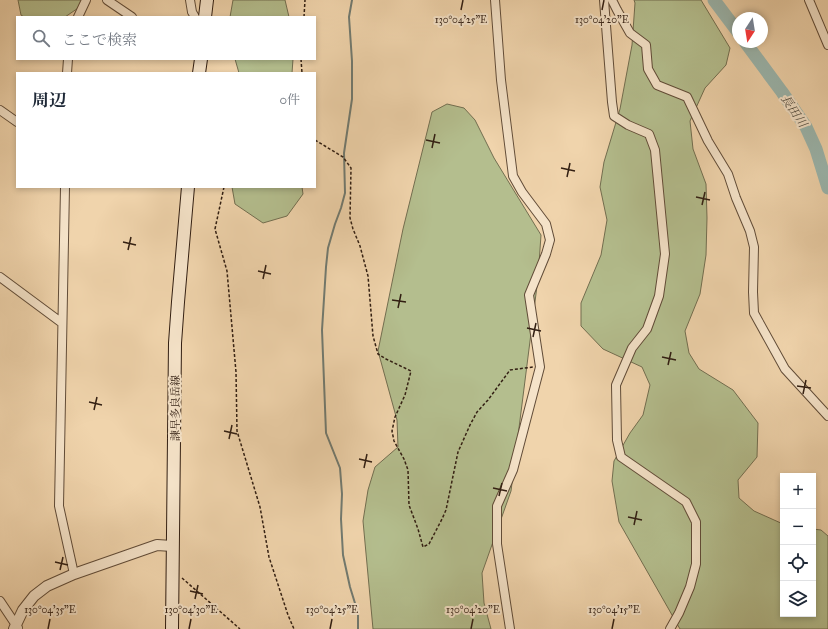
<!DOCTYPE html>
<html lang="ja">
<head>
<meta charset="utf-8">
<style>
	:root { --surface:#fff; --page:#f6f6f7; --text:#1f2937; --muted:#747a83; --line:#e0e1e3 }
	body { margin:0; font-family:"IM FELL Great Primer","Noto Serif JP",serif; background:var(--page); color:var(--text) }
	.controls { position:absolute; right:12px; bottom:12px; display:grid; overflow:hidden; border-radius:0px; box-shadow:0 2px 6px #0003 }
	.controls button { width:36px; height:36px; display:grid; place-items:center; padding:0; border:0; border-bottom:1px solid var(--line); background:var(--surface); color:var(--text); font:20px sans-serif }
	.compass { position:absolute; left:732px; top:12px; width:36px; height:36px; border-radius:50%; background:var(--surface); box-shadow:0 2px 6px #0003; rotate:192deg }
	.list { margin:0; padding:0; list-style:none }
	h2 { display:flex; justify-content:space-between; align-items:center; height:52px; margin:0; padding:0 16px; font-size:17px }
	h2 small { font-size:13px; font-weight:400; color:var(--muted) }
	.icon { flex:none; width:22px; height:22px; fill:none; stroke:currentColor; stroke-width:2; stroke-linecap:round; stroke-linejoin:round }
	.map { position:relative; flex:none; width:828px; height:629px; overflow:hidden }
	.search { position:absolute; background:var(--surface); box-shadow:0 2px 6px #0003; left:16px; top:16px; width:300px; height:44px; display:flex; align-items:center; gap:10px; box-sizing:border-box; padding:0 14px; border-radius:0px; color:var(--muted); font-size:15px }
	.panel { position:absolute; background:var(--surface); box-shadow:0 2px 6px #0003; left:16px; top:72px; width:300px; height:116px; border-radius:0px }
	.map>svg:first-child { display:block }
</style>
</head>
<body>
<div class="map">
<svg width="828" height="629" viewBox="0 0 828 629">
	<rect width="100%" height="100%" fill="#f0d4ac"/>
	<filter id="stains"><feTurbulence type="fractalNoise" baseFrequency=".005" numOctaves="4"/><feColorMatrix values="0 0 0 0 .2 0 0 0 0 .09 0 0 0 0 .02 0 0 0 .5 -.17"/></filter>
	<radialGradient id="worn" r=".72"><stop offset=".6" stop-color="#630" stop-opacity="0"/><stop offset="1" stop-color="#630" stop-opacity=".3"/></radialGradient>
	<!-- green -->
	<path fill="#b4be8e" stroke="#726e50" d="M18,0h72l-25,17h-41l-3,-2z
		M233,0h52l4,17h-59z
		M634,0h67l29,48 -4,17 -21,23 -15,33 3,28 13,35 1,34 -1,37 -6,39 -15,37 4,22 10,16 34,21 25,33 -1,34 -19,23 1,18 15,13 29,13v90h30v-85l8,1 7,6v93h-148l-61,-107 -7,-41 2,-20 16,-28 13,-18 7,-30 -8,-18 -39,-18 -22,-23v-23l20,-48 6,-35 -7,-33 4,-25 16,-53 12,-64 3,-42z
		M235,59h58l-1,14h-53z
		M447,104l17,4 11,12 19,38 47,77 -3,43 -27,213 -29,82 2,30 7,26h-118l-10,-108 5,-31 7,-23 23,-20 -1,-27 -19,-69 25,-122 29,-117z
		M232,187h70l1,7 -16,22 -24,7 -28,-19z"/>
	<g fill="none" stroke-linecap="round" stroke-linejoin="round">
		<!-- stream -->
		<path stroke="#717a70" stroke-width="2" d="M352,0l-3,17 3,44v38l-8,54 1,40 -4,15 -6,16 -7,24 -2,19 -4,63 4,103 14,35 2,26 -1,25 2,36 7,32 8,26v16"/>
		<!-- river -->
		<path stroke="#9bb7af" stroke-width="13" d="M714,0l24,32
			M745,42l37,50 24,35 10,22 12,39"/>
		<!-- minor casing -->
		<g stroke="#614c38" stroke-width="10">
			<path id="minor" d="M107,0l25,17
				M190,0l2,12 3,5
				M495,0l6,80 12,96 9,16 24,32 4,16 -4,14 -17,41 11,72 -27,103 -16,36v38l13,85
				M604,0l8,102 2,14 14,9 21,9 6,16 10,104 -6,42 -12,33 -15,19 -16,37 1,55 4,17 65,45 10,20v42l-6,23 -11,26 -9,16
				M612,0l5,10 13,23 16,12 2,24 9,16 30,12 21,44 20,33 8,24 14,33 4,16 -1,45 1,21 31,56 43,47
				M809,0l19,45
				M78,17l8,-17
				M67,73l1,-14
				M0,110l17,12
				M65,187l-6,319 15,68
				M0,277l62,46
				M0,601l18,27"/>
		</g>
		<!-- tertiary casing -->
		<g stroke="#614c38" stroke-width="12">
			<path id="tertiary" d="M14,629l9,-19 11,-14 13,-10 27,-12 83,-29 15,1"/>
		</g>
		<!-- secondary casing -->
		<g stroke="#311e12" stroke-width="14">
			<path id="secondary" d="M205,17l2,-17
				M199,73l2,-14
				M172,629l3,-286 3,-41 10,-115"/>
		</g>
		<!-- path -->
		<path stroke="#311e12" stroke-width="1.5" stroke-dasharray="3 2" stroke-linecap="butt" d="M304,17l1,-17
			M301,59l1,14
			M315,140l28,17 8,11 -1,50 3,11 7,17 8,30 5,60 5,18 8,5 25,12 -6,24 -10,22 -3,14 2,10 10,18 4,11 1,35 9,24 5,18 6,-3 13,-25 4,-9 12,-58 12,-27 7,-13 11,-12 22,-30 23,-3
			M224,187l-9,42 12,42 9,101 1,59 23,76 9,50 19,58 6,14
			M182,578l58,51"/>
		<!-- minor -->
		<use href="#minor" stroke="#f5e3c9" stroke-width="8"/>
		<!-- tertiary -->
		<use href="#tertiary" stroke="#f5e3c9" stroke-width="10"/>
		<!-- secondary -->
		<use href="#secondary" stroke="#f5e3c9" stroke-width="12"/>
	</g>
	<!-- ticks -->
	<path fill="none" stroke="#311e12" stroke-width="1.5" d="M461,10l2,-10M602,10l2,-10M426,140l14,3M432,148l3,-14M561,168l14,3M567,177l3,-14M696,197l14,3M702,205l3,-13M123,242l13,3M128,250l3,-13M258,271l13,3M263,279l3,-14M392,300l14,2M398,308l3,-14M527,328l14,3M533,337l3,-14M662,357l14,3M668,365l3,-13M797,386l14,2M803,394l3,-14M89,402l13,3M94,410l3,-13M224,431l13,3M229,439l3,-14M359,459l13,3M364,468l3,-14M493,488l14,3M499,496l3,-13M628,517l14,3M634,525l3,-14M55,562l13,3M60,570l3,-13M190,591l13,3M195,599l3,-14M48,629l2,-10M189,629l2,-10M330,629l2,-10M471,629l2,-10M612,629l2,-10"/>
	<g text-anchor="middle" stroke-width="4" stroke-linejoin="round" paint-order="stroke">
		<!-- street labels -->
		<g font-size="11" fill="#311e12" stroke="#f5e3c9">
			<text transform="translate(175 408) rotate(-90)" y="4">諫早多良岳線</text>
		</g>
		<!-- water labels -->
		<g font-size="12" font-style="italic" fill="#514c41" stroke="#f5e3c9">
			<text transform="translate(794 111) rotate(56)" y="4">長田川</text>
		</g>
	</g>
	<g font-size="10" text-anchor="middle" fill="#311e12" stroke="#f5e3c9" stroke-width="4" stroke-linejoin="round" paint-order="stroke">
		<text x="461" y="23">130°04'25"E</text>
		<text x="602" y="23">130°04'20"E</text>
		<text x="50" y="613">130°04'35"E</text>
		<text x="191" y="613">130°04'30"E</text>
		<text x="332" y="613">130°04'25"E</text>
		<text x="473" y="613">130°04'20"E</text>
		<text x="614" y="613">130°04'15"E</text>
	</g>
	<rect width="100%" height="100%" filter="url(#stains)"/>
	<rect width="100%" height="100%" fill="url(#worn)"/>
</svg>
<div class="controls">
<button>+</button>
<button>−</button>
<button><svg class="icon" aria-label="locate" viewBox="0 0 24 24"><circle cx="12" cy="12" r="6"/><path d="M12 2v4M12 18v4M2 12h4M18 12h4"/></svg></button>
<button><svg class="icon" aria-label="layers" viewBox="0 0 24 24"><path d="M12 4l9 5-9 5-9-5zM3 14l9 5 9-5"/></svg></button>
</div>
<svg class="compass" viewBox="-18 -18 36 36"><path d="M0-13l5 13h-10z" fill="#e53935"/><path d="M0 13l5-13h-10z" fill="#747a83"/></svg>
<div class="search"><svg class="icon" aria-label="search" viewBox="0 0 24 24"><circle cx="10" cy="10" r="6"/><path d="M15 15l6 6"/></svg>ここで検索</div>
<section class="panel">
<h2>周辺<small>0件</small></h2>
<ul class="list">
</ul>
</section>
</div>
</body>
</html>
